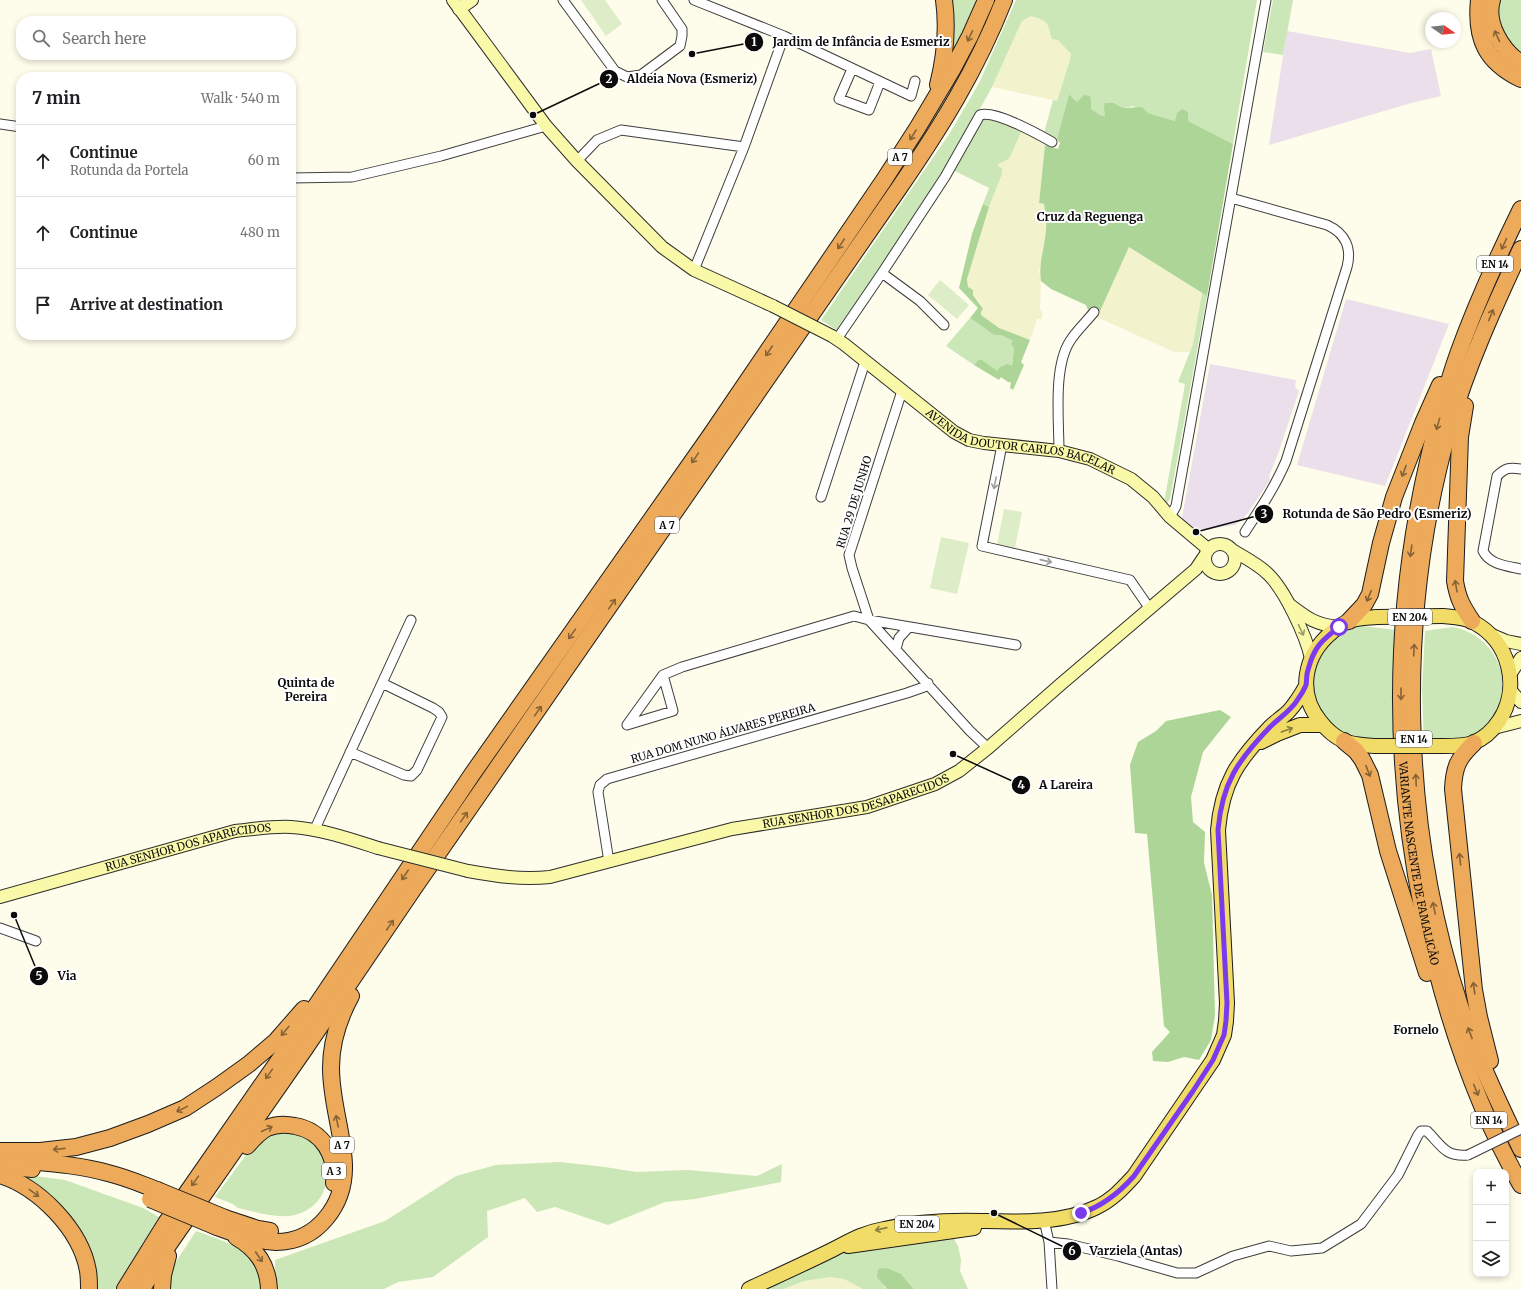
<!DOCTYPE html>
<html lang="en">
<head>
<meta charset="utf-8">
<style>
	:root { --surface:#fff; --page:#f6f6f6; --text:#202124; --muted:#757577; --line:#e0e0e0 }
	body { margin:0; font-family:Merriweather,serif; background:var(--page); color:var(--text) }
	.controls { position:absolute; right:12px; bottom:12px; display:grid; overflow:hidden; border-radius:8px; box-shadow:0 2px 6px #0003 }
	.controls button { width:36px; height:36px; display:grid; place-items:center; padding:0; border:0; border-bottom:1px solid var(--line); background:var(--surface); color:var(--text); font:20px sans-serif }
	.compass { position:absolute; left:1425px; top:12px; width:36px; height:36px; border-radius:50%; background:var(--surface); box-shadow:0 2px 6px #0003; rotate:104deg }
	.stop { position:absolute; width:12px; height:12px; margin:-9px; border:3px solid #7c3aed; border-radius:50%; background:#fff }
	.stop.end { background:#7c3aed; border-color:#fff; box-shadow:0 1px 4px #0008 }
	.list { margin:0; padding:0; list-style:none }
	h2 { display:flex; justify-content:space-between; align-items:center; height:52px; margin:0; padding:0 16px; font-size:17px }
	h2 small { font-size:13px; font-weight:400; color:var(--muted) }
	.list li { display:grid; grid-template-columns:26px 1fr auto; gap:12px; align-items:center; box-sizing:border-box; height:72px; padding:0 16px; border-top:1px solid var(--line) }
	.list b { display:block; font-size:15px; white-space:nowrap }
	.list p { margin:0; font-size:13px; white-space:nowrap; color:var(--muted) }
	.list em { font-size:13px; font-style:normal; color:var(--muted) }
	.icon { flex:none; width:22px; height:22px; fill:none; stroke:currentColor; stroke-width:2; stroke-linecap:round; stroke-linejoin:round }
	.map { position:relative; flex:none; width:1521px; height:1289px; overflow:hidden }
	.search { position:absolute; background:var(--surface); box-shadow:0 2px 6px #0003; left:16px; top:16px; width:280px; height:44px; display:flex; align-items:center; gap:10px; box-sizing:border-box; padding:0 14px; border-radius:16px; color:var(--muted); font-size:15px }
	.panel { position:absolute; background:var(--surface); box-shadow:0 2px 6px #0003; left:16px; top:72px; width:280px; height:268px; border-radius:16px }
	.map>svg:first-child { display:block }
</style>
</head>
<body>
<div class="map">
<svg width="1521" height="1289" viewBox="0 0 1521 1289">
	<rect width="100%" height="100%" fill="#fefcea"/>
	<!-- industrial -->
	<path fill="#eadfea" d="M1287,31l123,22 21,-4 10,47 -30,7 -142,42z
		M1346,299l103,25 -64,162 -88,-21z
		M1210,364l86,16 -1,7 4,4 -21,63 -9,22 1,4 -22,33 -7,8 -6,4 -25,4h-11l-7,-1 -10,-10z"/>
	<!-- farmland -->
	<path fill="#f2f2cc" d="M1031,16l13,4 4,4 4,15 6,1 13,14 -2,9 -12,38 -65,-14 30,-66z
		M1022,130l23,15 -6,58 5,1 3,24 -4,27 -4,16 2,10 -1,28 3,4 -2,6h-4l-7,21 -31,-12 -18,-13 -1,-12 -12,-15 -1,-9 22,-72 13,-33 -4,-10 11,-5z
		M1129,247l73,46 -9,51 -3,8h-16l-75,-34h-3z
		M830,1277l14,2 19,10h-79l20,-8z"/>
	<!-- green -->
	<path fill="#cbe6b7" d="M951,0h25l-23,53h-1l2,-22z
		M992,0h4l-15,35 -23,46 -58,96 -3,-2 32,-49 25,-44z
		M1016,0h241l-24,144 -45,-23h-13l-27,-8 -15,-7 -10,2 -9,-5 -9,13 -5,-1 -10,-6 1,-8 -14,1 -8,-8 -12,45 -13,-6 9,-33 4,1 12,-38 2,-9 -13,-14 -6,-1c-5,-17 -3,-18 -21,-23l-9,5 -30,66 -36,65 -118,179 -17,-11 129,-187 29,-50z
		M1273,0h20l-10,55 -20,-3z
		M1499,0h22v55c-18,-19 -26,-28 -22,-55z
		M983,118l22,4 17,8 -13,29 -11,5 1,3 3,1v6l-13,33 -6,-3 6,-16 -36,-18z
		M1202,293l5,3 -37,203 -3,4h-3l21,-119 -7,-2 15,-38z
		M970,318l24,17h7l12,6 1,7 -2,18 -15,6 -19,-12 -4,5 -28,-19z
		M1363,626l32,4 -3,56 2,55c-27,-2 -51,-2 -70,-24 -3,-3 -4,-7 -6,-11 -11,-25 -1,-58 22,-73 6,-5 15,-6 23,-7z
		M1453,627c59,12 68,89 13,111 -10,4 -31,4 -42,5l-2,-54 3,-58z
		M276,1133c8,0 16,-1 24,2 37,13 36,67 -2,79 -19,6 -41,-2 -60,-6l-5,-4 -18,-7 37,-50 12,-10z
		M560,1162l45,5 31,5 52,-2 69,6 25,-12 -1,18 -86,17 -30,3 -57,23 -53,-18 -18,5 -12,-14 -38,13 1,26 -55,40 -35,5 -14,7h-108l-1,-29 110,-39 71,-45 40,-11z
		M5,1172l60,8 78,28 16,9 -44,72h-18l-38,-85 -19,-17 -17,-9z
		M196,1231c22,8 52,16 63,39 2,5 2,13 3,19h-93l3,-21z
		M953,1237l5,9 3,14 -1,11 8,18h-54l-13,-15 -18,12 4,3h-24l-19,-10 -14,-2 -26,4 -20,8h-24l73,-33 31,-9z"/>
	<!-- forest -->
	<path fill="#add597" d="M1069,94l8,8 7,-7 6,1 1,5v8l9,6 5,1 -1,-9 1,-4h9l9,5 19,-1 6,6 27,8 2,-8 5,-4 6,3v9l45,23 -26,152 -78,-49 -29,64 -9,-4 -3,3 -2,-5 -35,-16 -10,-8c-3,-17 4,-34 5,-51 1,-9 -1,-18 -2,-26l-5,-1 6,-58 13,4 2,-6 -3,-4z
		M983,204l6,3 -22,72 1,8 5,3v5l10,14 -2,3v3l18,13 31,12 -9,22 3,3 -11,25 -3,-2 1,-5 -1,-1h-2l-7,-5 -2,3 -25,-15 4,-5h4l15,11 3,-4 7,-3 5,2 2,-18 -3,-4 2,-3 -12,-6h-7l-24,-17 8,-10 -19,-20 13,-54z
		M1220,710l11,7 -28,35 -12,45 2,25 12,10 -1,31 8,32 3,120 -4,25 -12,20 -15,-3 -16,5 -15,-1 -1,-9 18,-20 -6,-6 -17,-192 -12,-1 -5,-68 8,-23 18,-11 10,-10z
		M886,1268l15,6 13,15h-27l-10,-12 1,-8z"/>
	<!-- pitch -->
	<path fill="#ddedc8" d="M581,0h24l17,24 -16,12z
		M940,280l29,25 -12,14 -29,-24z
		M1004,509l18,3 -7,36 -18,-3z
		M941,537l28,6 -12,51 -27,-6z"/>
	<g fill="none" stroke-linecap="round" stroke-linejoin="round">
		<!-- street casing -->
		<g stroke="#3e3e3e" stroke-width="11">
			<path id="street" d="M563,0l52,71 12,6 14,-2 39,-29 2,-10v-7l-20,-29
				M694,0l90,36 127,60 4,-15
				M852,69l-13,30 30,11 11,-28
				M0,124l21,3
				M577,161l20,-21 24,-10 123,17
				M291,178l61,-1 89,-21 105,-30
				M1231,198l96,27c18,8 25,23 20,42l-61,194c-11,26 -26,48 -41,71
				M694,270l50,-123 40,-111
				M882,273l38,28 24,24
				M837,339l45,-66 63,-96 35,-62c15,-5 58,19 72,27
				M902,391l-53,164 3,13 17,52 101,111 18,17
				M1002,445l-20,101 148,34 20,29
				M1059,451c0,-31 -6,-84 11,-110 6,-10 17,-20 24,-29
				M1521,469c-12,-2 -16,-1 -24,7l-14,75c7,14 24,15 38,18
				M821,497l44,-135
				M1170,517l6,-11 90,-506
				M896,649l3,-11 10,-11
				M663,675l10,36 -46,14 36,-50 19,-8 101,-30 71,-21 15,4 147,25
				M350,752l54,23 7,1 6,-6 25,-53 -3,-5 -6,-4 -51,-25
				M314,831l97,-211
				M609,862l-11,-70 2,-7 7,-6 300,-86 17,-6 4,-4
				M0,928l36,13
				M1044,1220l5,22 19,2 50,12 59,17h19l37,-17 36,-10 22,5 31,-3 39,-24 37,-49 20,-40 3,-4h6c15,15 18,26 41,24
				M1049,1242l3,47"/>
		</g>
		<!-- secondary casing -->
		<g stroke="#2d2d2d" stroke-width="14">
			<g id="secondary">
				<path d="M453,0l93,126 31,35 85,86 32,23 79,36"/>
				<path d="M459,9l13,-9"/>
				<path id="s1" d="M832,336l12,8 110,88 15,8 15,3 75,8 31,8 41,20 22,18 17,20 13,11 25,21"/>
				<circle cx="1220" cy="559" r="15"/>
				<path d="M1232,550c12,7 26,14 36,24 17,16 38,62 43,84"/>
				<path d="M1290,605c17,13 26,20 49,22"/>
				<path d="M1492,635l14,6 15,3"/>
				<path d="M1511,673l10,-15"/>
				<path d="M1512,692l9,10"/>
				<path d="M1494,728l27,-7"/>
				<path id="s2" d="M468,871c28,5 53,9 82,6l182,-48 135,-22 68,-23 24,-13 29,-23 73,-64 135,-115 8,-12"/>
				<path id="s3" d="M0,897l235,-66c19,-2 37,-5 56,-4 30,2 59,12 87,21"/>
			</g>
		</g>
		<!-- primary casing -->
		<g stroke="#1c1c1c" stroke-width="16">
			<path id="primary" d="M1261,742l16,-8 23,-9h23
				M1374,746c-10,-1 -21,-1 -30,-5 -9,-4 -18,-12 -24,-20 -23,-28 -16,-66 12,-89 5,-4 11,-9 17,-11 9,-3 19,-3 28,-4
				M1443,746c9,0 21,0 30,-3 10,-4 20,-13 26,-22 22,-33 11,-80 -26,-99 -9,-5 -20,-5 -30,-6
				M848,1246l126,-18
				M749,1289c28,-13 57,-26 85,-40 19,-10 29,-16 50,-20 31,-7 65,-9 97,-8 36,1 82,3 116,-14 15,-7 26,-19 37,-31l79,-116 11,-25 2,-14 1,-18 -9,-173c4,-47 20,-70 52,-103 6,-6 13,-10 19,-16 7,-8 12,-16 17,-25"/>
		</g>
		<!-- highway casing -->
		<g stroke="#1c1c1c" stroke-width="18">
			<g id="highway">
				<path d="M1479,0c-4,39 7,62 42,79"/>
				<path d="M1492,0c-7,23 10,51 29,63"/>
				<path d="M938,85c7,-28 10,-56 6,-85"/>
				<path id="s4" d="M1521,209c-23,47 -45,95 -63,145 -12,34 -21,69 -29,103 -35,150 -37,304 -6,455 20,95 50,189 98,273"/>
				<path d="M1521,249c-27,58 -54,117 -72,179 -53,187 -49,393 11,578 16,49 39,97 61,143"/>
				<path d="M1465,406l-5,31 -5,144c3,18 7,25 17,40"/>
				<path d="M1349,621l15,-16 6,-11 11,-51 13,-46 29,-74 17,-38"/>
				<path d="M1344,741l12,10 6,8 8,16 18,76 39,122"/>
				<path d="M1474,743c-16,15 -20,24 -21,46l21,201 5,27 11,44"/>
				<path d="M247,1146c6,-7 12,-14 20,-18 9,-4 19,-4 28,-2 28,5 42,30 39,57"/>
				<path d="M0,1151h40l36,-4 34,-9 38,-14 37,-16 32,-21 32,-23 27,-23 28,-32"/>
				<path d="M19,1160c30,3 60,5 89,13 17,4 33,11 49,17"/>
				<path d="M0,1166l32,3"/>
				<path d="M0,1175c39,12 81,55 88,96 1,6 1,12 1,18"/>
				<path d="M225,1218l33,11 12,2"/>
				<path d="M217,1227c19,7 38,14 59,15 42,0 69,-38 68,-77 -1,-33 -13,-63 -13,-97 0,-25 8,-50 20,-72"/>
				<path d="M236,1237c21,12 32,28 33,52"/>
				<path d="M125,1289l41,-66 125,-180 182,-270 237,-337 174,-256 34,-53 34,-57 18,-34 16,-36"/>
				<path d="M142,1289l27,-45 135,-194 110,-162 485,-700c42,-61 78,-119 105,-188"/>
				<path d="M162,1289l1,-14 5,-19"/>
			</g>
		</g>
		<!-- street -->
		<use href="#street" stroke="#fff" stroke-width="9"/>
		<!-- secondary -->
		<use href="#secondary" stroke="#faf9a9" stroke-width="12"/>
		<!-- primary -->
		<use href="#primary" stroke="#f1dc67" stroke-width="14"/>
		<!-- highway -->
		<use href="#highway" stroke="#ecaa5a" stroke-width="16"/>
		<!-- street-bridge casing -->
		<g stroke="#3e3e3e" stroke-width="11" stroke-linecap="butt">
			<path id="street-bridge" d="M1468,1155l53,-26"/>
		</g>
		<!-- secondary-bridge casing -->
		<g stroke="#2d2d2d" stroke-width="14" stroke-linecap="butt">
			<path id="secondary-bridge" d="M773,306l59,30
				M378,848l90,23"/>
		</g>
		<!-- primary-bridge casing -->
		<g stroke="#1c1c1c" stroke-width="16" stroke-linecap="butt">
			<path id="primary-bridge" d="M1377,617l66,-1
				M1374,746h69"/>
		</g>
		<!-- highway-bridge casing -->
		<g stroke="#1c1c1c" stroke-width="18" stroke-linecap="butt">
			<path id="highway-bridge" d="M157,1190l68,28
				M150,1199l67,28"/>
		</g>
		<!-- street-bridge -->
		<use href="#street-bridge" stroke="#fff" stroke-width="9"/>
		<!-- secondary-bridge -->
		<use href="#secondary-bridge" stroke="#faf9a9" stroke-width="12"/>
		<!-- primary-bridge -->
		<use href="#primary-bridge" stroke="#f1dc67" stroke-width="14"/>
		<!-- highway-bridge -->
		<use href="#highway-bridge" stroke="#ecaa5a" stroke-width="16"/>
	</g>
	<!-- one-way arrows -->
	<defs><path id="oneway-shaft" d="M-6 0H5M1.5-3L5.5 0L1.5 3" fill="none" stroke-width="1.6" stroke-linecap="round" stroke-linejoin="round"/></defs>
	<g stroke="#876236">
		<use href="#oneway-shaft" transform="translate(970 36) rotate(116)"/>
		<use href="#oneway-shaft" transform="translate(1497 36) rotate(-115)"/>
		<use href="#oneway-shaft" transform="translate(913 135) rotate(122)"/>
		<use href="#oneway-shaft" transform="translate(841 244) rotate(124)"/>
		<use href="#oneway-shaft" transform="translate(1504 244) rotate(115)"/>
		<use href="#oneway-shaft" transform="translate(1491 315) rotate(-68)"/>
		<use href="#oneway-shaft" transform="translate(769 351) rotate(124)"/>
		<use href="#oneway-shaft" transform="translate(1438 424) rotate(106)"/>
		<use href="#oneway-shaft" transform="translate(695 458) rotate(125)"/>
		<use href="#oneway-shaft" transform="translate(1404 471) rotate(111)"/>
		<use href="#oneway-shaft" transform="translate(1411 551) rotate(98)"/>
		<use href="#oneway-shaft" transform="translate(1456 586) rotate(-100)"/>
		<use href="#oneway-shaft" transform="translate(1369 596) rotate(113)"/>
		<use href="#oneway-shaft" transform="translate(612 604) rotate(-55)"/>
		<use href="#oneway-shaft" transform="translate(572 634) rotate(125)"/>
		<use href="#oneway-shaft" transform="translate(1414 650) rotate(-87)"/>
		<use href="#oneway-shaft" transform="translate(1401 694) rotate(90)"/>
		<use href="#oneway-shaft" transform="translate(538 711) rotate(-55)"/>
		<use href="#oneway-shaft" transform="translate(1368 771) rotate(69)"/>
		<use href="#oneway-shaft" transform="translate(1416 780) rotate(-93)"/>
		<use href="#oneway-shaft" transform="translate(464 817) rotate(-55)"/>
		<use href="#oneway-shaft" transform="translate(1460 859) rotate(-96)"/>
		<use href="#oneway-shaft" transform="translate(405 875) rotate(124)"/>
		<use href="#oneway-shaft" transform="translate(1434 908) rotate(-102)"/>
		<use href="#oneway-shaft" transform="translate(390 925) rotate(-56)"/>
		<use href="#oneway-shaft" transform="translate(1474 988) rotate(-98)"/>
		<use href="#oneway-shaft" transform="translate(285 1031) rotate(130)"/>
		<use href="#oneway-shaft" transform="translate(1470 1033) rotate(-111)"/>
		<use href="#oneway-shaft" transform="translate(269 1074) rotate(125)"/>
		<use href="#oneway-shaft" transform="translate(1476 1090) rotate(68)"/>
		<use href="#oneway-shaft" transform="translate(182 1109) rotate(154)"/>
		<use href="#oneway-shaft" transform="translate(337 1121) rotate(-101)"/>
		<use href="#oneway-shaft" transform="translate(267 1129) rotate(-25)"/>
		<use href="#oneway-shaft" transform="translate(59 1149) rotate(174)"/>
		<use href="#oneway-shaft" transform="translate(195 1181) rotate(125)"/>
		<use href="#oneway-shaft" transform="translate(34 1193) rotate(36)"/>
		<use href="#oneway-shaft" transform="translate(259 1257) rotate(56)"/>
	</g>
	<g stroke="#9d9d9d">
		<use href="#oneway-shaft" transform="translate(995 483) rotate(101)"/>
		<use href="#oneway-shaft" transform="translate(1046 561) rotate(13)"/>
	</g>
	<use stroke="#9a9a6a" href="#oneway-shaft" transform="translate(1301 630) rotate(65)"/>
	<g stroke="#8a7e3e">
		<use href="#oneway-shaft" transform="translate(1287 730) rotate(-20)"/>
		<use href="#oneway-shaft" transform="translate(881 1229) rotate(167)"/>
	</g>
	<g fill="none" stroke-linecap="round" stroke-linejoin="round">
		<!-- route -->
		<path stroke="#7c3aed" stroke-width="5" d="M1081,1213c22,-7 38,-20 53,-37l59,-85 20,-31 11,-25 2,-14 1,-18 -9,-173c4,-47 20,-70 52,-103 10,-10 21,-16 28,-28 3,-4 6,-9 8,-14 1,-4 0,-10 2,-15 6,-23 13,-29 31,-43"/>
	</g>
	<g text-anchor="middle" stroke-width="4" stroke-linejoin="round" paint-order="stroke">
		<!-- shield labels -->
		<g fill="#fff" stroke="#545454" stroke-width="1">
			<rect x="888" y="149" width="24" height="16" rx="3"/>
			<rect x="1477" y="256" width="36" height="16" rx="3"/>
			<rect x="655" y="517" width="24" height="16" rx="3"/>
			<rect x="1388" y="609" width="44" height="16" rx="3"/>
			<rect x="1396" y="731" width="36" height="16" rx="3"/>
			<rect x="1471" y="1112" width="36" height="16" rx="3"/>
			<rect x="330" y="1137" width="24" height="16" rx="3"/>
			<rect x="322" y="1163" width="24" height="16" rx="3"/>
			<rect x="895" y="1216" width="44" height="16" rx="3"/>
		</g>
		<g font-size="10" font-weight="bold" fill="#0b0b0b">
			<text x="900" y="161">A 7</text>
			<text x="1495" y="268">EN 14</text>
			<text x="667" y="529">A 7</text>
			<text x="1410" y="621">EN 204</text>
			<text x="1414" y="743">EN 14</text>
			<text x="1489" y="1124">EN 14</text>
			<text x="342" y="1149">A 7</text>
			<text x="334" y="1175">A 3</text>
			<text x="917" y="1228">EN 204</text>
		</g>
		<!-- street labels -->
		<g font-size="11" fill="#0b0b0b" stroke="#fff">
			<text dy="4" stroke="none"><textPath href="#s1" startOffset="222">AVENIDA DOUTOR CARLOS BACELAR</textPath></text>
			<text transform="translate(854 502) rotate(-73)" y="4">RUA 29 DE JUNHO</text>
			<text transform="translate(723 733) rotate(-16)" y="4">RUA DOM NUNO ÁLVARES PEREIRA</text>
			<text dy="4" stroke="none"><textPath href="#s2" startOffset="398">RUA SENHOR DOS DESAPARECIDOS</textPath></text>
			<text dy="4" stroke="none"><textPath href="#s3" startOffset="195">RUA SENHOR DOS APARECIDOS</textPath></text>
			<text dy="4" stroke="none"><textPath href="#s4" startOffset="675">VARIANTE NASCENTE DE FAMALICÃO</textPath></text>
		</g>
		<!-- neighbourhood labels -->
		<g font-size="12" font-weight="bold" fill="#0b0b0b" stroke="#fff">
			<text x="1090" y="221">Cruz da Reguenga</text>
			<text x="306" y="687">Quinta de<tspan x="306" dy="14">Pereira</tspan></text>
			<text x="1416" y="1034">Fornelo</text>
		</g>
	</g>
	<!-- callouts -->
	<path fill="none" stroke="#0b0b0b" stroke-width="1.5" d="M692 54L754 42M533 115L609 79M1196 532L1264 514M953 754L1021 785M14 915L39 976M994 1213L1072 1251"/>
	<g fill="#0b0b0b" stroke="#fff" stroke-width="1.5">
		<circle cx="692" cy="54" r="4"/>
		<circle cx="533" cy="115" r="4"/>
		<circle cx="1196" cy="532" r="4"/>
		<circle cx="953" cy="754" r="4"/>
		<circle cx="14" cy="915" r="4"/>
		<circle cx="994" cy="1213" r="4"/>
		<circle cx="754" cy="42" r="10"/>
		<circle cx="609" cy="79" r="10"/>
		<circle cx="1264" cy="514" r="10"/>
		<circle cx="1021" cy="785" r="10"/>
		<circle cx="39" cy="976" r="10"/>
		<circle cx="1072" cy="1251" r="10"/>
	</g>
	<g font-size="12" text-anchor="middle" font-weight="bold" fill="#fff">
		<text x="754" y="46">1</text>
		<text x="609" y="83">2</text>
		<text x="1264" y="518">3</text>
		<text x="1021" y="789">4</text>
		<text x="39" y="980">5</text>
		<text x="1072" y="1255">6</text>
	</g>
	<g font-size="12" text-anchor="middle" font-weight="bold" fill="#0b0b0b" stroke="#fff" stroke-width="4" stroke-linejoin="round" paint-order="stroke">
		<text x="861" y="46">Jardim de Infância de Esmeriz</text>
		<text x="692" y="83">Aldeia Nova (Esmeriz)</text>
		<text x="1377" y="518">Rotunda de São Pedro (Esmeriz)</text>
		<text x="1066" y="789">A Lareira</text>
		<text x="67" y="980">Via</text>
		<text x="1136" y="1255">Varziela (Antas)</text>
	</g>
</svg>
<div class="controls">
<button>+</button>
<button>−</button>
<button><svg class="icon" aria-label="layers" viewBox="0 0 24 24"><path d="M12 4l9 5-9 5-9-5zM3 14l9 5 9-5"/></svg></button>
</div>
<svg class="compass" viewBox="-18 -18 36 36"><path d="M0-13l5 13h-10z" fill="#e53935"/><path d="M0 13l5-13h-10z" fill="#757577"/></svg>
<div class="stop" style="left:1339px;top:627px"></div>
<div class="stop end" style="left:1081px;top:1213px"></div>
<div class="search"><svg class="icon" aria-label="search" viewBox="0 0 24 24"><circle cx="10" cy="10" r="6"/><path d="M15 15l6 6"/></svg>Search here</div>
<section class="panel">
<h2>7 min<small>Walk · 540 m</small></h2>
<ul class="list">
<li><svg class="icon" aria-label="ahead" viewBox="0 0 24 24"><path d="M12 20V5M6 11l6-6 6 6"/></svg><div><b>Continue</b><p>Rotunda da Portela</p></div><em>60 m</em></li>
<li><svg class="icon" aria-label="ahead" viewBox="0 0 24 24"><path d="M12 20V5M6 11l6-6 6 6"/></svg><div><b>Continue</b></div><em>480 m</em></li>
<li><svg class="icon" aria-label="arrive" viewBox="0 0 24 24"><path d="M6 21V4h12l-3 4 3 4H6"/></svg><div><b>Arrive at destination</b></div></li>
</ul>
</section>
</div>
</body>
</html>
